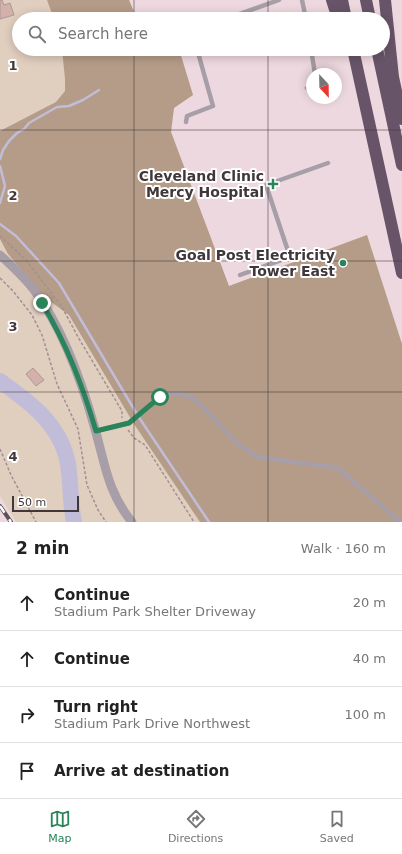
<!DOCTYPE html>
<html lang="en">
<head>
<meta charset="utf-8">
<style>
	:root { --surface:#fff; --page:#f6f6f6; --text:#222; --muted:#767676; --line:#e0e0e0; --accent:#29845a }
	body { margin:0; font-family:"DejaVu Sans",sans-serif; background:var(--page); color:var(--text) }
	.compass { position:absolute; left:306px; top:68px; width:36px; height:36px; border-radius:50%; background:var(--surface); box-shadow:0 2px 10px #0003; rotate:158deg }
	.scale { position:absolute; left:12px; bottom:10px; width:67px; box-sizing:border-box; padding-left:4px; border:2px solid #3f3739; border-top:0; font-size:11px; line-height:14px; white-space:nowrap; color:#3f3739; -webkit-text-stroke:3px #fff; paint-order:stroke }
	.stop { position:absolute; width:12px; height:12px; margin:-9px; border:3px solid #29845a; border-radius:50%; background:#fff }
	.stop.end { background:#29845a; border-color:#fff; box-shadow:0 1px 4px #0008 }
	.list { margin:0; padding:0; list-style:none }
	h2 { display:flex; justify-content:space-between; align-items:center; height:52px; margin:0; padding:0 16px; font-size:17px }
	h2 small { font-size:13px; font-weight:400; color:var(--muted) }
	.list li { display:grid; grid-template-columns:26px 1fr auto; gap:12px; align-items:center; box-sizing:border-box; height:56px; padding:0 16px; border-top:1px solid var(--line) }
	.list b { display:block; font-size:15px; white-space:nowrap }
	.list p { margin:0; font-size:13px; white-space:nowrap; color:var(--muted) }
	.list em { font-size:13px; font-style:normal; color:var(--muted) }
	.icon { flex:none; width:22px; height:22px; fill:none; stroke:currentColor; stroke-width:2; stroke-linecap:round; stroke-linejoin:round }
	.map { position:relative; flex:none; width:402px; height:522px; overflow:hidden }
	.search { position:absolute; background:var(--surface); box-shadow:0 2px 10px #0003; left:12px; right:12px; top:12px; height:44px; display:flex; align-items:center; gap:10px; box-sizing:border-box; padding:0 14px; border-radius:22px; color:var(--muted); font-size:15px }
	.sheet { height:276px; background:var(--surface) }
	nav { display:flex; justify-content:space-around; align-items:center; box-sizing:border-box; height:56px; border-top:1px solid var(--line); background:var(--surface); font-size:11px; color:var(--muted) }
	nav a { display:grid; justify-items:center; gap:2px }
	nav .on { color:var(--accent) }
	.map>svg:first-child { display:block }
</style>
</head>
<body>
<div class="map">
<svg width="402" height="522" viewBox="0 0 402 522">
	<rect width="100%" height="100%" fill="#eed8df"/>
	<!-- green -->
	<path fill="#e0cebf" d="M0,0h129l8,19h-118v30h160l14,46 -19,13 -3,24 58,154 138,-51 35,109v178h-386l-16,-26z"/>
	<!-- forest -->
	<path fill="#b49c88" d="M47,0h82l8,19h-83z
		M62,49h117l14,46 -19,13 -3,24 58,154 138,-51 35,109v178h-202l-66,-98 -65,-109 -26,-19 -35,-42 -8,-15v-108l56,-29 9,-11v-12z"/>
	<g fill="none" stroke-linecap="round" stroke-linejoin="round">
		<!-- stream -->
		<path stroke="#c1bdd9" stroke-width="2.5" d="M0,159l3,-9 6,-9 8,-8 7,-4 5,-6 28,-16 12,-1 14,-6 16,-10
			M0,166l5,20 -5,17
			M0,224l16,12 43,47 79,133 71,106"/>
		<!-- river -->
		<path stroke="#c1bdd9" stroke-width="16" d="M0,381c31,22 61,44 68,83 3,19 2,39 6,58"/>
	</g>
	<!-- building -->
	<path fill="#d3b1ab" stroke="#ae9895" d="M0,0h2l2,5 6,-2 4,12 -14,4z
		M33,368l11,12 -8,6 -10,-12z"/>
	<g fill="none" stroke-linecap="round" stroke-linejoin="round">
		<!-- path -->
		<path stroke="#a09095" stroke-width="1.5" stroke-dasharray="3 2" stroke-linecap="butt" d="M0,236l26,24 36,47 16,30 44,74v7
			M0,278l13,13 19,24 10,20 15,49 21,45 9,56 11,25 8,12
			M128,430l6,8 11,7 49,77
			M0,449l11,26 25,47"/>
		<!-- service -->
		<path stroke="#a79ea8" stroke-width="4.5" d="M302,0l4,19
			M225,19l54,-19
			M311,49l4,25
			M307,88l5,-5
			M186,122l1,-6 26,-10 -16,-57
			M240,275l50,-18 -24,-72 62,-22
			M96,431l33,-8 31,-26 13,-4 12,2 11,5 42,44 19,13 81,11 62,54"/>
		<!-- minor -->
		<path stroke="#a79ea8" stroke-width="9" d="M0,255c12,11 24,22 34,35 30,40 48,92 61,139 10,35 13,64 37,93"/>
		<!-- motorway -->
		<path stroke="#685469" stroke-width="12" d="M332,0l6,19
			M342,0l4,19
			M366,0l4,19
			M385,0l8,77 9,42
			M353,49l49,224
			M377,49l25,116"/>
		<!-- rail casing -->
		<g stroke="#5d5255" stroke-width="4">
			<path id="rail" d="M0,506l11,16"/>
		</g>
		<!-- rail -->
		<use href="#rail" stroke="#fff" stroke-width="2.5" stroke-dasharray="8" stroke-linecap="butt"/>
	</g>
	<g fill="none" stroke-linecap="round" stroke-linejoin="round">
		<!-- route -->
		<path stroke="#29845a" stroke-width="5" d="M42,303c25,42 40,81 54,128l33,-8 31,-26"/>
	</g>
	<!-- grid -->
	<path fill="none" stroke="#3f3739" stroke-width="1" stroke-opacity="0.55" d="M134,0v19M268,0v19M134,49v473M268,49v473M0,130h402M0,261h402M0,392h402"/>
	<!-- markers -->
	<g fill="#29845a" stroke="#fff" stroke-width="1.5">
		<path d="M271 178h4v4h4v4h-4v4h-4v-4h-4v-4h4z"/>
		<circle cx="343" cy="263" r="4"/>
	</g>
	<g text-anchor="middle" stroke-width="4" stroke-linejoin="round" paint-order="stroke">
		<!-- poi labels -->
		<g font-size="14" font-weight="bold" fill="#3f3739" stroke="#fff" text-anchor="end">
			<text x="264" y="181">Cleveland Clinic<tspan x="264" dy="16">Mercy Hospital</tspan></text>
			<text x="335" y="260">Goal Post Electricity<tspan x="335" dy="16">Tower East</tspan></text>
		</g>
	</g>
	<g font-size="13" text-anchor="middle" font-weight="bold" fill="#3f3739" stroke="#fff" stroke-width="4" stroke-linejoin="round" paint-order="stroke">
		<text x="13" y="70">1</text>
		<text x="13" y="200">2</text>
		<text x="13" y="331">3</text>
		<text x="13" y="461">4</text>
	</g>
</svg>
<svg class="compass" viewBox="-18 -18 36 36"><path d="M0-13l5 13h-10z" fill="#e53935"/><path d="M0 13l5-13h-10z" fill="#767676"/></svg>
<div class="scale">50 m</div>
<div class="stop" style="left:160px;top:397px"></div>
<div class="stop end" style="left:42px;top:303px"></div>
<div class="search"><svg class="icon" aria-label="search" viewBox="0 0 24 24"><circle cx="10" cy="10" r="6"/><path d="M15 15l6 6"/></svg>Search here</div>
</div>
<section class="sheet">
<h2>2 min<small>Walk · 160 m</small></h2>
<ul class="list">
<li><svg class="icon" aria-label="ahead" viewBox="0 0 24 24"><path d="M12 20V5M6 11l6-6 6 6"/></svg><div><b>Continue</b><p>Stadium Park Shelter Driveway</p></div><em>20 m</em></li>
<li><svg class="icon" aria-label="ahead" viewBox="0 0 24 24"><path d="M12 20V5M6 11l6-6 6 6"/></svg><div><b>Continue</b></div><em>40 m</em></li>
<li><svg class="icon" aria-label="right" viewBox="0 0 24 24"><path d="M7 20v-9h11M14 6l5 5-5 5"/></svg><div><b>Turn right</b><p>Stadium Park Drive Northwest</p></div><em>100 m</em></li>
<li><svg class="icon" aria-label="arrive" viewBox="0 0 24 24"><path d="M6 21V4h12l-3 4 3 4H6"/></svg><div><b>Arrive at destination</b></div></li>
</ul>
</section>
<nav>
<a class="on"><svg class="icon" aria-label="map" viewBox="0 0 24 24"><path d="M3 6l6-2 6 2 6-2v14l-6 2-6-2-6 2zM9 4v14M15 6v14"/></svg>Map</a>
<a><svg class="icon" aria-label="directions" viewBox="0 0 24 24"><path d="M12 3l9 9-9 9-9-9zM9 14v-3h6M13 9l2 2-2 2"/></svg>Directions</a>
<a><svg class="icon" aria-label="saved" viewBox="0 0 24 24"><path d="M7 4h10v16l-5-4-5 4z"/></svg>Saved</a>
</nav>
</body>
</html>
